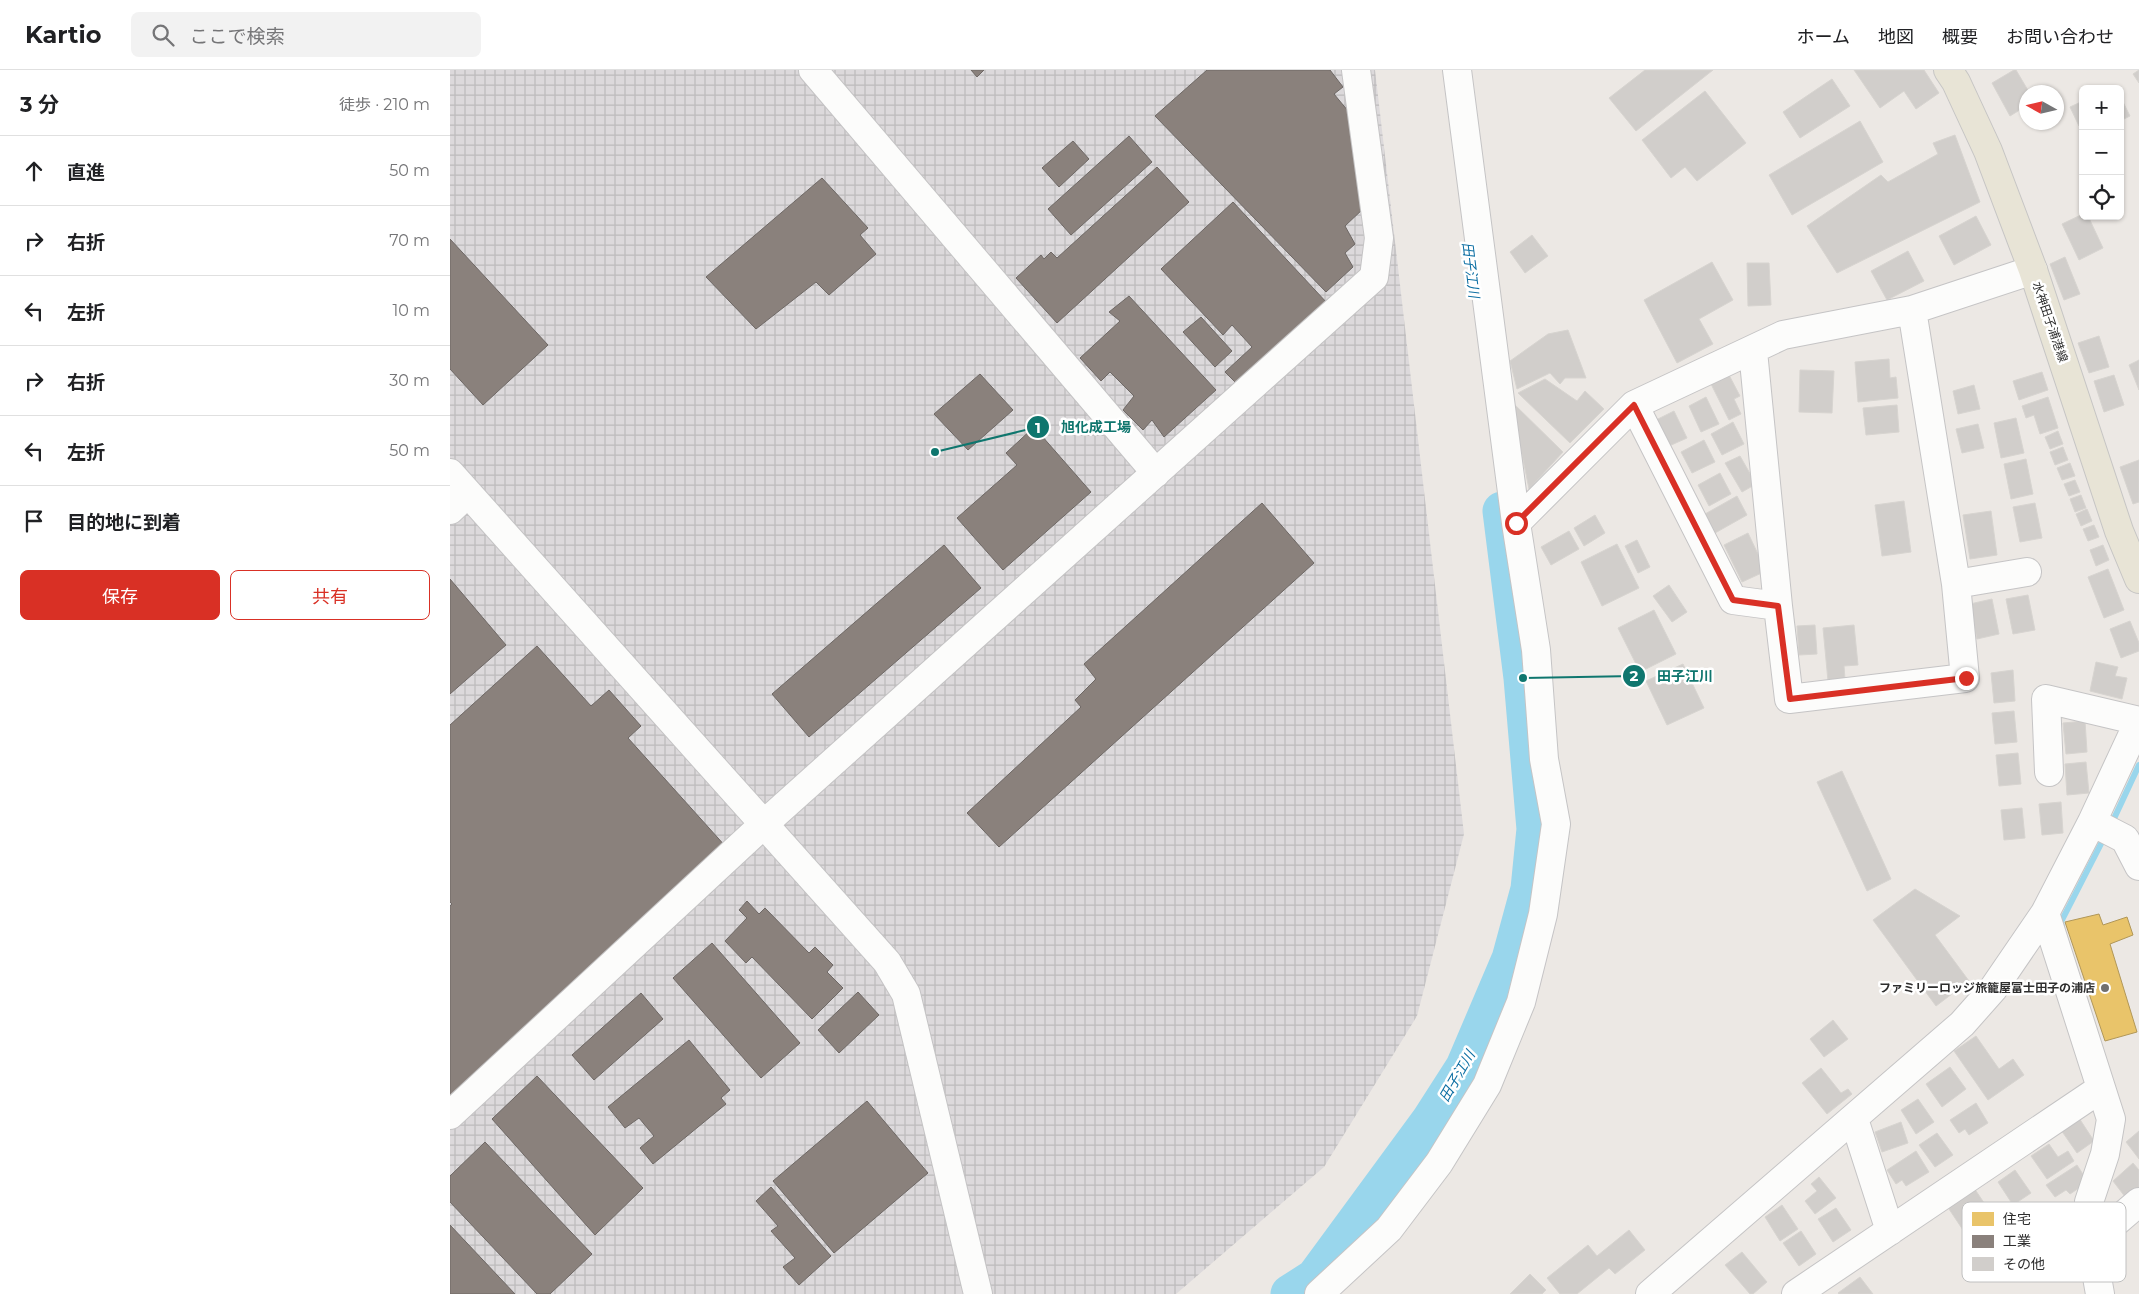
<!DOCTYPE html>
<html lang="ja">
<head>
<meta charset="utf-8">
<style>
	:root { --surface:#fff; --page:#f2f2f2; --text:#202124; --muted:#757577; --line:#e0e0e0; --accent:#d93025 }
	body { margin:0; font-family:Montserrat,"Noto Sans JP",sans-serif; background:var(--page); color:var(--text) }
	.controls { position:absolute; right:15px; top:15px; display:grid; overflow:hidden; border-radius:8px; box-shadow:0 1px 4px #0004 }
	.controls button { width:45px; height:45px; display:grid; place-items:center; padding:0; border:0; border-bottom:1px solid var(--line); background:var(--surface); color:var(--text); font:25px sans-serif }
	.compass { position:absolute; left:1569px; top:15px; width:45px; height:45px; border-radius:50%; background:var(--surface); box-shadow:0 1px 4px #0004; rotate:278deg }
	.stop { position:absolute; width:15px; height:15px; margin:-11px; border:4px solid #d93025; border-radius:50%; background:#fff }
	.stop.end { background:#d93025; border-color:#fff; box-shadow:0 1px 5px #0008 }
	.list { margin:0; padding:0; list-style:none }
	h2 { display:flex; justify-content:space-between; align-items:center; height:65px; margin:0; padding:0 20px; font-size:21px }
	h2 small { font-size:16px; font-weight:400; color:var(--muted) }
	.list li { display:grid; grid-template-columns:32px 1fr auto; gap:15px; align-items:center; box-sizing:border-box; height:70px; padding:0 20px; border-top:1px solid var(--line) }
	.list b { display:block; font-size:19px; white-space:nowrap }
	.list em { font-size:16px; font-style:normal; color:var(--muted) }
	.actions { display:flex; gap:10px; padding:15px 20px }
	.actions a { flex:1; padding:11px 0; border:1px solid var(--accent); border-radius:8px; text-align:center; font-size:18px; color:var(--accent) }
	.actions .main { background:var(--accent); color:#fff }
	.icon { flex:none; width:28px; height:28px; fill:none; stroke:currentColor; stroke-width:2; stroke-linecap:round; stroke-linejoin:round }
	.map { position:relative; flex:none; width:1689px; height:1224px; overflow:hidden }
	header { display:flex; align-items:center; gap:30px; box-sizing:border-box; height:70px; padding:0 25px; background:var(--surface); border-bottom:1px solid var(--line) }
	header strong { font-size:24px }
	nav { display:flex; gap:28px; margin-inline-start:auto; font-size:18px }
	.search { width:350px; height:45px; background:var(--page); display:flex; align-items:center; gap:12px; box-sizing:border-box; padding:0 18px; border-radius:8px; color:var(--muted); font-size:19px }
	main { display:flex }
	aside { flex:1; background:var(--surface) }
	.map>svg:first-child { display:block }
</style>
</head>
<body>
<header>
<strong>Kartio</strong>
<div class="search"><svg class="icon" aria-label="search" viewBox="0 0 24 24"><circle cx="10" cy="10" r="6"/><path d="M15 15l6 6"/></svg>ここで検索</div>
<nav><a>ホーム</a><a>地図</a><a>概要</a><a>お問い合わせ</a></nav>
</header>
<main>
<aside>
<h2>3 分<small>徒歩 · 210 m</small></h2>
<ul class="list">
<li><svg class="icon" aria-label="ahead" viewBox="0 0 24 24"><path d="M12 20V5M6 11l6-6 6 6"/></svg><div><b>直進</b></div><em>50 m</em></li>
<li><svg class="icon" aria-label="right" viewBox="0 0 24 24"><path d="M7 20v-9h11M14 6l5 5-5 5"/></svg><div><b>右折</b></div><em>70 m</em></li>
<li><svg class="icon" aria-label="left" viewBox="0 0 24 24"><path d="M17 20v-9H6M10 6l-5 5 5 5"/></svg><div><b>左折</b></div><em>10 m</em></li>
<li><svg class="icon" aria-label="right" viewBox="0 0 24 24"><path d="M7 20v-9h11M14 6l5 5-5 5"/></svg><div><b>右折</b></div><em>30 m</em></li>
<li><svg class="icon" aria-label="left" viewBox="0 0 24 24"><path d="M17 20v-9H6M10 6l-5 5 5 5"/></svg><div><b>左折</b></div><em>50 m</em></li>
<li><svg class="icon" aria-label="arrive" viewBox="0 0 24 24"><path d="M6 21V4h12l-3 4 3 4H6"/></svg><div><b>目的地に到着</b></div></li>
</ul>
<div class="actions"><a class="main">保存</a><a>共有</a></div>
</aside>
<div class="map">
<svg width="1689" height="1224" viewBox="0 0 1689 1224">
	<defs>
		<pattern id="industrial-grid" width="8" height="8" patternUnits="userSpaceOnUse" patternTransform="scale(1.25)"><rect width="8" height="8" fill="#dcd9db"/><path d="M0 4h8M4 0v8" fill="none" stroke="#bdbbbc"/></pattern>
	</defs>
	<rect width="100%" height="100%" fill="#ece8e4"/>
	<!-- industrial -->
	<path fill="url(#industrial-grid)" d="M0,0h925l89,764 -47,182 -93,151 -148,127h-726z"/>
	<!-- homes -->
	<path fill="#e9c46a" stroke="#b19758" d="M1649,844l4,11 24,-8 6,18 -23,9 27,88 -32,9 -40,-119z"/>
	<!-- industry -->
	<path fill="#8a817c" stroke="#6e6865" d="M521,0h13l-7,7z
		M757,0h123l13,17 -9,7 19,23 11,91 -19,18 10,18 -10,9 8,14 -27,25 -171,-176z
		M679,66l23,26 -81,73 -23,-26z
		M623,71l16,18 -30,28 -17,-19z
		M707,97l32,35 -132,121 -41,-45 25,-23 3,4 7,-7 6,6z
		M372,108l46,50 -8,7 16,19 -47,41 -13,-13 -60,47 -50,-52z
		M783,132l95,102 -88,83 -15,-15 27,-25 -20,-22 -9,10 -62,-66z
		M0,169l98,106 -65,60 -33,-36z
		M679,226l87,94 -52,47 -12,-17 -9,10 -20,-20 11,-14 -24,-24 -9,9 -21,-23 40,-37 -11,-9z
		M751,247l31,34 -17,16 -32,-35z
		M530,304l33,36 -45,40 -34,-36z
		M584,357l57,65 -88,78 -46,-52 60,-53 -11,-12z
		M812,433l52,60 -315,284 -32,-34 114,-106 -6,-7 21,-21 -12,-15z
		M494,475l37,43 -172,149 -37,-43z
		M0,509l56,66 -56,49z
		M87,576l54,60 18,-16 32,36 -13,12 99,110 -274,250 -3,-3v-189l2,-2 -2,-2v-177z
		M297,831l12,13 6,-6 44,45 6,-6 18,18 -6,7 16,16 -31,31 -60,-62 -6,6 -21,-22 22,-23 -8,-8z
		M262,873l88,100 -39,35 -88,-100z
		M408,922l21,23 -40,38 -21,-23z
		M191,923l22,26 -69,61 -22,-25z
		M239,970l41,50 -9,8 5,6 -73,60 -13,-16 14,-12 -15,-18 -14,10 -17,-21z
		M87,1006l106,112 -48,47 -103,-116z
		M417,1031l61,72 -94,80 -61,-72z
		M35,1072l107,112 -42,40h-13l-87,-92v-26z
		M321,1117l60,69 -32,29 -16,-18 12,-9 -24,-27 7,-5 -22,-25z
		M0,1155l65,69h-65z"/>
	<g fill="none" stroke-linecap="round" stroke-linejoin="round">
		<!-- stream -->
		<path stroke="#99d6ec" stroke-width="6" d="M1661,755l28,-60
			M1612,857l-1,-5 44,-86"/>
		<!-- river -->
		<path stroke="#99d6ec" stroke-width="39" d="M840,1224l25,-16 116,-158 34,-53 46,-108 19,-70 6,-60 -13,-151 -21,-167"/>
	</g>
	<!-- building -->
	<path fill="#d1cecb" stroke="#d7d4d0" d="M1195,0h68l-77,61 -27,-33z
		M1404,0h70l15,23 -23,16 -12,-18 -24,17z
		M1564,0h2l13,22h-3v14l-16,10 -18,-33z
		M1689,0v13l-6,-9z
		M1382,9l18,27 -50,32 -17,-26z
		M1255,21l41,52 -49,38 -12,-14 -14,11 -29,-38z
		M1670,26l10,20 -10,5z
		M1633,31v23l-4,2 -9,-19z
		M1410,51l23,41 -91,53 -23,-40z
		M1505,65l25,67 -143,71 -30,-47 74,-51 7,7 50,-28 -5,-11z
		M1633,144v2h5l15,32 -24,12 -17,-36z
		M1526,146l15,29 -37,20 -15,-29z
		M1082,165l16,21 -23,17 -15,-21z
		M1458,181l16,30 -37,19 -16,-29z
		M1615,187l15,37 -16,6 -14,-36z
		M1262,192l21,38 -34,19 14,25 -36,19 -33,-63z
		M1297,193h22l2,42 -23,1z
		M1118,260l18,48h-21l-5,6 -10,-11 -33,16 -7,-28 38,-27z
		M1649,266l10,31 -20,6 -11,-30z
		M1439,289l1,19 6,-1 2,21 -40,4 -3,-40z
		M1689,290v30l-10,-25z
		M1350,300l34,1 -2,42 -33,-1z
		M1592,302l6,18 -29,10 -6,-19z
		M1279,305l11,21 -6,3 7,15 -12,6 -18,-36z
		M1664,305l10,30 -20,7 -10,-31z
		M1095,309l32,22 8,-10 19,18 -34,34 -52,-50z
		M1524,315l6,24 -22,5 -5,-23z
		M1256,327l13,27 -18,8 -12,-26z
		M1598,327l10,31 -18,6 -6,-19 -8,3 -4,-12z
		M1061,331l52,51 -34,37z
		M1447,335l2,27 -33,3 -3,-27z
		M1224,341l13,27 -18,8 -13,-26z
		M1566,348l8,35 -23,5 -7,-35z
		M1283,352l11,22 -22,11 -11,-21z
		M1528,354l6,24 -22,5 -6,-24z
		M1608,361l5,13 -13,5 -5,-12z
		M1254,370l11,22 -23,11 -11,-21z
		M1613,377l5,13 -13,5 -5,-13z
		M1290,386l16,28 -14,8 -17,-29z
		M1576,389l7,35 -22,5 -7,-35z
		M1689,390v42l-6,2 -13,-37z
		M1620,393l5,13 -13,4 -5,-12z
		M1270,403l11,21 -22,12 -11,-21z
		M1625,410l5,12 -11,4 -5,-12z
		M1631,425l5,13 -11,4 -5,-13z
		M1287,426l10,19 -32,18 -10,-19z
		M1454,431l7,51 -29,4 -7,-51z
		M1585,433l7,35 -22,4 -7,-35z
		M1637,439l5,12 -11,5 -5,-12z
		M1541,441l6,44 -27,4 -7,-44z
		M1145,445l10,18 -21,13 -10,-18z
		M1644,455l5,12 -11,4 -5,-12z
		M1119,461l10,18 -28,16 -10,-18z
		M1298,463l18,38 -24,11 -18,-37z
		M1187,470l13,27 -12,6 -13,-27z
		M1167,474l22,44 -37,18 -21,-44z
		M1653,475l6,15 -13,6 -6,-16z
		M1658,499l16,41 -20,8 -16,-41z
		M1219,515l18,27 -15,10 -19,-26z
		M1578,525l7,35 -22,4 -7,-35z
		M1542,529l7,35 -22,5 -7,-35z
		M1204,540l22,44 -36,18 -22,-44z
		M1680,551l9,22v8l-18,7 -11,-29z
		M1365,555l2,29 -18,1 -2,-29z
		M1404,555l4,40 -14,1 1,13 -17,2 -5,-53z
		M1646,592l22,5 -3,9 12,2 -5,21 -32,-8z
		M1233,594l21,44 -37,17 -21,-44z
		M1563,600l2,31 -21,2 -3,-30z
		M1564,641l3,31 -22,2 -3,-31z
		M1635,651l2,31 -21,2 -3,-31z
		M1568,683l3,31 -22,2 -3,-31z
		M1636,692l3,31 -22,2 -2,-31z
		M1392,701l49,108 -24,12 -50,-109z
		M1611,732l2,31 -21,2 -3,-31z
		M1572,738l3,30 -21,2 -3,-30z
		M1465,819l45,27 -25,19 34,46 -33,25 -63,-86z
		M1383,950l15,19 -24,18 -14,-18z
		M1526,966l23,33 14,-10 11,16 -36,25 -34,-49z
		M1500,997l16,22 -24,18 -16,-23z
		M1371,998l20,25 7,-4 4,5 -25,20 -25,-31z
		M1468,1029l16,23 -18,12 -15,-24z
		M1526,1033l12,20 -19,12 -4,-6 -6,4 -9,-13z
		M1629,1048l15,23 -17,12 -16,-23z
		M1451,1052l7,21 -26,9 -7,-20z
		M1689,1061v28l-13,-17z
		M1487,1063l16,22 -18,12 -16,-22z
		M1599,1074l9,13 10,-6 6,10 -27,18 -16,-23z
		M1466,1081l13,21 -23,14 -4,-6 -6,4 -9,-14z
		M1683,1093l6,7v18l-13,10 -13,-17z
		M1627,1095l11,17 -18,12 -4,-4 -11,7 -9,-12z
		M1565,1100l16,23 -18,12 -15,-23z
		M1369,1107l17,21 -21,16 -10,-13 12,-10 -6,-7z
		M1524,1118l40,59 -38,25 -13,-19 8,-11 -24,-36z
		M1332,1135l16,24 -18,12 -15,-24z
		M1386,1138l15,22 -18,12 -15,-23z
		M1179,1160l16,20 -30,24 -6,-6 -32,26h-17l-13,-16 41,-33 9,11z
		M1351,1161l15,23 -17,12 -16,-23z
		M1292,1182l25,30 -14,12h-3l-25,-29z
		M1080,1204l16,16 -4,4h-32z
		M1410,1207l13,17h-34l-1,-1z"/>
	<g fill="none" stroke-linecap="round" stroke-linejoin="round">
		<!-- minor casing -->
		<g stroke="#c5c4c5" stroke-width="30">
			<path id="minor" d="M363,0l343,403
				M1303,281l25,255 11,93 176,-21 -9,-94 -44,-274
				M1184,335l99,195 45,6
				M0,403l437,489 19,32 72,300
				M0,440l18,-17
				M1066,453l118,-118 149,-70 129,-25 121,-40
				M1506,514l71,-12
				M1599,702l-3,-73 93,22
				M1642,752l33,17 14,27
				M1595,843l66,206 -6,35 -16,48 2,41 9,51
				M0,1045l314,-291 610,-547 5,-39 -23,-168
				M1404,1049l36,112
				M1641,1173l48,-41
				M869,1224l70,-65 50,-66 48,-78 34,-83 22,-88 13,-90 -12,-65 -8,-109 -20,-127 -59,-453
				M1200,1224l312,-270 31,-35 52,-76 47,-91 47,-101
				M1346,1224l304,-205"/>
		</g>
		<!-- major casing -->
		<g stroke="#c6c5c4" stroke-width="30">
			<path id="major" d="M1498,0l8,12 32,69 45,119 86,261 20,48"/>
		</g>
		<!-- minor -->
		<use href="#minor" stroke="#fcfcfb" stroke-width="28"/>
		<!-- major -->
		<use href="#major" stroke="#e8e4d6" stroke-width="28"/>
	</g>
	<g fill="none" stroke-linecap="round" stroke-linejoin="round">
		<!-- route -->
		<path stroke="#d93025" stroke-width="6" d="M1066,453l118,-118 99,195 45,6 12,93 176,-21"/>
	</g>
	<!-- markers -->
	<circle fill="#706f6e" stroke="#fff" stroke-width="2" cx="1655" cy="918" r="5"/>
	<g text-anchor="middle" stroke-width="5" stroke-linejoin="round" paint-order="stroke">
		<!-- street labels -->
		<g font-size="12" fill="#2e2e2e" stroke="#fff">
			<text transform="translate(1600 252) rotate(71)" y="4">水神田子浦港線</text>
		</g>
		<!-- poi labels -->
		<g font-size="12" font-weight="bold" fill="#2e2e2e" stroke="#fff" text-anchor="end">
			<text x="1645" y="922">ファミリーロッジ旅籠屋富士田子の浦店</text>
		</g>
		<!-- water labels -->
		<g font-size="14" font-style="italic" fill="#0d6fa3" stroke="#fff">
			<text transform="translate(1021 200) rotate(83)" y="5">田子江川</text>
			<text transform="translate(1007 1006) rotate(-60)" y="5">田子江川</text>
		</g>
	</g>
	<!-- legend -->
	<rect x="1512" y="1132" width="164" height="80" rx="8" fill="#fff" stroke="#c0c0c0" stroke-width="1"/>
	<rect x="1522" y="1142" width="22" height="14" fill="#e9c46a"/>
	<rect x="1522" y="1165" width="22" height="13" fill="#8a817c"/>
	<rect x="1522" y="1187" width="22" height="14" fill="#d1cecb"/>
	<g font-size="14" fill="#2e2e2e">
		<text x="1553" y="1154">住宅</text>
		<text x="1553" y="1176">工業</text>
		<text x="1553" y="1199">その他</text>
	</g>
	<!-- callouts -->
	<path fill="none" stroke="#0f766e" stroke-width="2" d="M485 382L588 357M1073 608L1184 606"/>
	<g fill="#0f766e" stroke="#fff" stroke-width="2">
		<circle cx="485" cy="382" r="5"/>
		<circle cx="1073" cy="608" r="5"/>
		<circle cx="588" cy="357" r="12"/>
		<circle cx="1184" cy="606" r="12"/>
	</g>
	<g font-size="15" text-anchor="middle" font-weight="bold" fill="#fff">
		<text x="588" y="363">1</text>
		<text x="1184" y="611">2</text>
	</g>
	<g font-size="14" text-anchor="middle" font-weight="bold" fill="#0f766e" stroke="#fff" stroke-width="5" stroke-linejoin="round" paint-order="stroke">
		<text x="646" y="362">旭化成工場</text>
		<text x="1235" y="611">田子江川</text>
	</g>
</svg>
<div class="controls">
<button>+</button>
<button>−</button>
<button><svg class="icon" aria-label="locate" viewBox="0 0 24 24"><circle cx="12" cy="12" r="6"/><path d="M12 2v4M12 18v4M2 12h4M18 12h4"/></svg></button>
</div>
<svg class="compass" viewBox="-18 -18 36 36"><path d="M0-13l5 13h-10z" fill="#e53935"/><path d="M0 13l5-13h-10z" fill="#757577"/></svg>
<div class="stop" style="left:1066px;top:453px"></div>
<div class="stop end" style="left:1516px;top:608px"></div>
</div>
</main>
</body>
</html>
